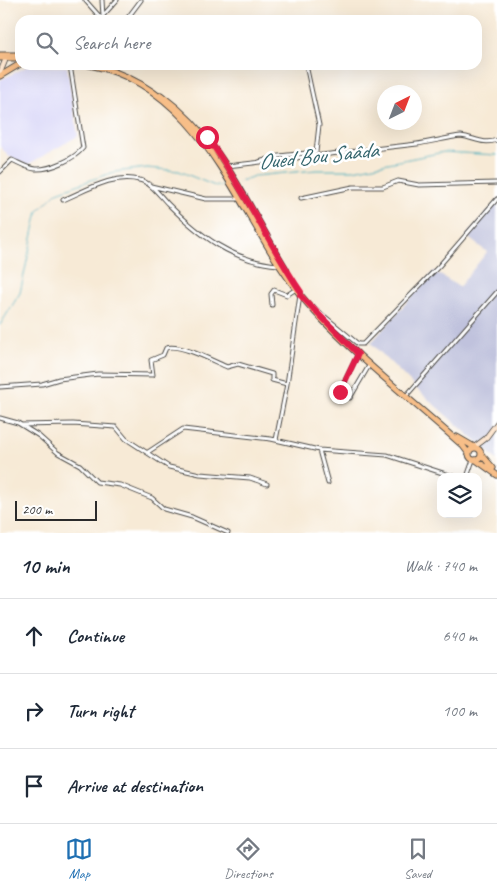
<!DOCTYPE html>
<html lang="en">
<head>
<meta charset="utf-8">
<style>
	:root { --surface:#fff; --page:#f6f6f7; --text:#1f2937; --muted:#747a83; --line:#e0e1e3; --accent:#1f6fb2 }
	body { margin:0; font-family:Caveat,sans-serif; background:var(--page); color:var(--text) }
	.controls { position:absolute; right:15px; bottom:15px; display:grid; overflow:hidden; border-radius:10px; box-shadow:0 5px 20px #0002 }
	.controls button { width:45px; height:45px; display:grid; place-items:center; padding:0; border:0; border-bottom:1px solid var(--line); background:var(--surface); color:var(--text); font:25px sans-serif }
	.compass { position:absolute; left:377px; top:85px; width:45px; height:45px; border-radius:50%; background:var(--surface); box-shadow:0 5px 20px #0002; rotate:42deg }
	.scale { position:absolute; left:15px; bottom:12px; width:82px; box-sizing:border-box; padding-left:5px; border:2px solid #2b2b2b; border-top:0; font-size:14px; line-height:18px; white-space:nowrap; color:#2b2b2b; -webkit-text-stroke:4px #fff; paint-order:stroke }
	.stop { position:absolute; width:15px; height:15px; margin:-11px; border:4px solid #e11d48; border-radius:50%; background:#fff }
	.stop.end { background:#e11d48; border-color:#fff; box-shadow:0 1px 5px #0008 }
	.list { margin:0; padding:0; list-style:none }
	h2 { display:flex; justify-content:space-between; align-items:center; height:65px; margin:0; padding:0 20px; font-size:21px }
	h2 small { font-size:16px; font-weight:400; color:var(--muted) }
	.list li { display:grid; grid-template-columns:32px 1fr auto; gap:15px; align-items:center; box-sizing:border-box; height:75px; padding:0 20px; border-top:1px solid var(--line) }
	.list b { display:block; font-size:19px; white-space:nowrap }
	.list em { font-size:16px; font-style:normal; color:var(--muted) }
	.icon { flex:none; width:28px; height:28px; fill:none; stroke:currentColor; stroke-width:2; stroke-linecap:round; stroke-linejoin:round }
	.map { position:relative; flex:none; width:497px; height:533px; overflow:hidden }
	.search { position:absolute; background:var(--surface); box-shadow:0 5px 20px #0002; left:15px; right:15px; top:15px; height:55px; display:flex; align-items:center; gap:12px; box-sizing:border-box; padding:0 18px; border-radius:15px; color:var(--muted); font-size:19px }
	.sheet { height:290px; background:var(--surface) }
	nav { display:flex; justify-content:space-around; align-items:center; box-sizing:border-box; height:70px; border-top:1px solid var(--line); background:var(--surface); font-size:14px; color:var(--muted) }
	nav a { display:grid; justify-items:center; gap:2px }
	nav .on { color:var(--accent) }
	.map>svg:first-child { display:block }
</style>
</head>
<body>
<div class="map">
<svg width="497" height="533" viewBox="0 0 497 533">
	<rect width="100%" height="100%" fill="#fff"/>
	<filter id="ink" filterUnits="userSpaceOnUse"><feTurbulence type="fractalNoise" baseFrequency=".02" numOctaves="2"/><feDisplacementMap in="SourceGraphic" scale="10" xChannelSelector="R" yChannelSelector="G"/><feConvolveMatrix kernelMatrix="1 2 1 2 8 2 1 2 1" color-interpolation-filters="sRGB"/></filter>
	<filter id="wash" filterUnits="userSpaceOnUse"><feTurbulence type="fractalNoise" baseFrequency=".0096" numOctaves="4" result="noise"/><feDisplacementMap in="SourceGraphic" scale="20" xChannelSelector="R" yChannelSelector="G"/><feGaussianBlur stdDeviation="1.12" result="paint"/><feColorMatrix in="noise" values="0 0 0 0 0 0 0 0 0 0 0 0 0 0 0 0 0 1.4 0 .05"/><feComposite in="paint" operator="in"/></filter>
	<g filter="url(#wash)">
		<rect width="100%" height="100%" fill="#f7ead6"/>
		<!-- built -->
		<path fill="#d9d7f8" d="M28,66l39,1 11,69 -51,29 -19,-9 -8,-10v-66z"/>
		<!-- industrial -->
		<path fill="#c0c2dd" d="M497,201v259l-77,-68 -49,-49 63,-72 25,16 28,-35 -21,-16z"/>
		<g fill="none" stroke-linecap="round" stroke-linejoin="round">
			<!-- stream -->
			<path stroke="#3ca9bb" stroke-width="1" d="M239,182l15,-6 62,-6h37l91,-18 53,3
				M0,325l20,-32 18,-82 19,-19 57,-20 33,-4 32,3 36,15 13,-1"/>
		</g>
	</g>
	<g filter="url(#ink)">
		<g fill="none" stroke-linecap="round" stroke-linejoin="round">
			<!-- minor casing -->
			<g stroke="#4a4845" stroke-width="5">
				<path id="minor" d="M85,0l16,18
					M102,0l1,17
					M99,20l18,-20
					M126,20l15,-20
					M259,162l20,-6 37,-4 3,-27 -13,-60
					M227,166l190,-22c9,-1 39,-8 44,-8 14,2 22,9 36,4
					M0,172l12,-12c7,3 15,8 23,9 15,1 38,-9 48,-21l-13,-83
					M151,186l55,13h34
					M301,198l52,-11h30l15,-6 21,4 78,-2
					M63,200c22,-9 51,-27 76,-20 12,2 21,16 29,24 31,31 65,58 111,61
					M272,305l-1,-11 3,-4 13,5 9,-6
					M312,306l46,38h5l76,-78 58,-67
					M358,354l-18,37 1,4 9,3 20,-34
					M0,387l42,-3 17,-5 39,-5 55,1 -2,-15 12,-5 3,-7c13,-5 47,13 61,19l11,-3 34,10v6l15,4
					M406,396l91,-104
					M0,418l18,5 21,13 19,17 22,12 17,17 23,3 32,13 12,11 28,8 36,16
					M21,425l52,-1 43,3 10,12 43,28 31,7 50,4 17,6
					M276,440l11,-56 13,-89
					M319,450l68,5 68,22
					M148,452l35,-23 88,10 48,11 9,33
					M467,477l6,-17"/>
			</g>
			<!-- secondary casing -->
			<g stroke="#4a4845" stroke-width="6">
				<path id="secondary" d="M0,73l7,-17
					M473,448l12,-9 12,-16"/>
			</g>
			<!-- primary casing -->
			<g stroke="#4a4845" stroke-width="7">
				<path id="primary" d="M0,55h20
					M0,58h19
					M89,65c124,23 151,167 226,247 45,48 99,90 148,134l6,8
					M0,76l20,-12
					M161,95c63,47 85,109 125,174
					M457,437l19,11
					M469 454a6 6 0 1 1 12 0a6 6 0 1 1-12 0Z
					M481,454l12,14
					M476,460l21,15"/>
			</g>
			<!-- minor -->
			<use href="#minor" stroke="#fff" stroke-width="3"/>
			<!-- secondary -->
			<use href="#secondary" stroke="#fce5cf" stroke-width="4.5"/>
			<!-- primary -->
			<use href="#primary" stroke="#f7be88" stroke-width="5"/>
		</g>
	</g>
	<g fill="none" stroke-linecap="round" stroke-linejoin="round" filter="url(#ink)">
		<!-- route -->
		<path stroke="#e11d48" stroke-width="6" d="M207,137c36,49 60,105 94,155l-1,3 58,59 -18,38"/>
	</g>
	<g text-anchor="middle" stroke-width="5" stroke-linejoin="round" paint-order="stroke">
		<!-- water labels -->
		<g font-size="22" font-style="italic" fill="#33646c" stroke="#fff">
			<text transform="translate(318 155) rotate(-6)" y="8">Oued Bou Saâda</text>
		</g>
	</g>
</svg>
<div class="controls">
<button><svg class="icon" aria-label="layers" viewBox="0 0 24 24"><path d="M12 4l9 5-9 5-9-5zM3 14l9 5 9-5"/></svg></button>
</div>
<svg class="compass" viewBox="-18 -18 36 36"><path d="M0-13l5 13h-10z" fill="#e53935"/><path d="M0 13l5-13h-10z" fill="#747a83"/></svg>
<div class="scale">200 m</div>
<div class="stop" style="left:207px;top:137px"></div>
<div class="stop end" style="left:340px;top:392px"></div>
<div class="search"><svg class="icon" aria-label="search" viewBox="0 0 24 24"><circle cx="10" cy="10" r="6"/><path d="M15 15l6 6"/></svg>Search here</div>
</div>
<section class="sheet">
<h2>10 min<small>Walk · 740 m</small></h2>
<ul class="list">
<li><svg class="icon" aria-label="ahead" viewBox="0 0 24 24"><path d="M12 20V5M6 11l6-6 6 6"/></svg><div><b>Continue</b></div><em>640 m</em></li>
<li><svg class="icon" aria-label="right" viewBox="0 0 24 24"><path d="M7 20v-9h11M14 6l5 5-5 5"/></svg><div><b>Turn right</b></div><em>100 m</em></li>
<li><svg class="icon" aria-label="arrive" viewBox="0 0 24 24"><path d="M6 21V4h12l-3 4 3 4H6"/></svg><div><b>Arrive at destination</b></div></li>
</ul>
</section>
<nav>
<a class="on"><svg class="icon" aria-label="map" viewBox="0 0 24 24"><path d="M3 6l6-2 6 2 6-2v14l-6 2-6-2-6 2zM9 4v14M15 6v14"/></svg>Map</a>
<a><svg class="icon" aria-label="directions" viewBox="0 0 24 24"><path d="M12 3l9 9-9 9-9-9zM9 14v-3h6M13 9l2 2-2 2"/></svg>Directions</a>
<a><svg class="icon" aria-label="saved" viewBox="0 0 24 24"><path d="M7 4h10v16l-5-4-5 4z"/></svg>Saved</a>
</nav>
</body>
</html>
